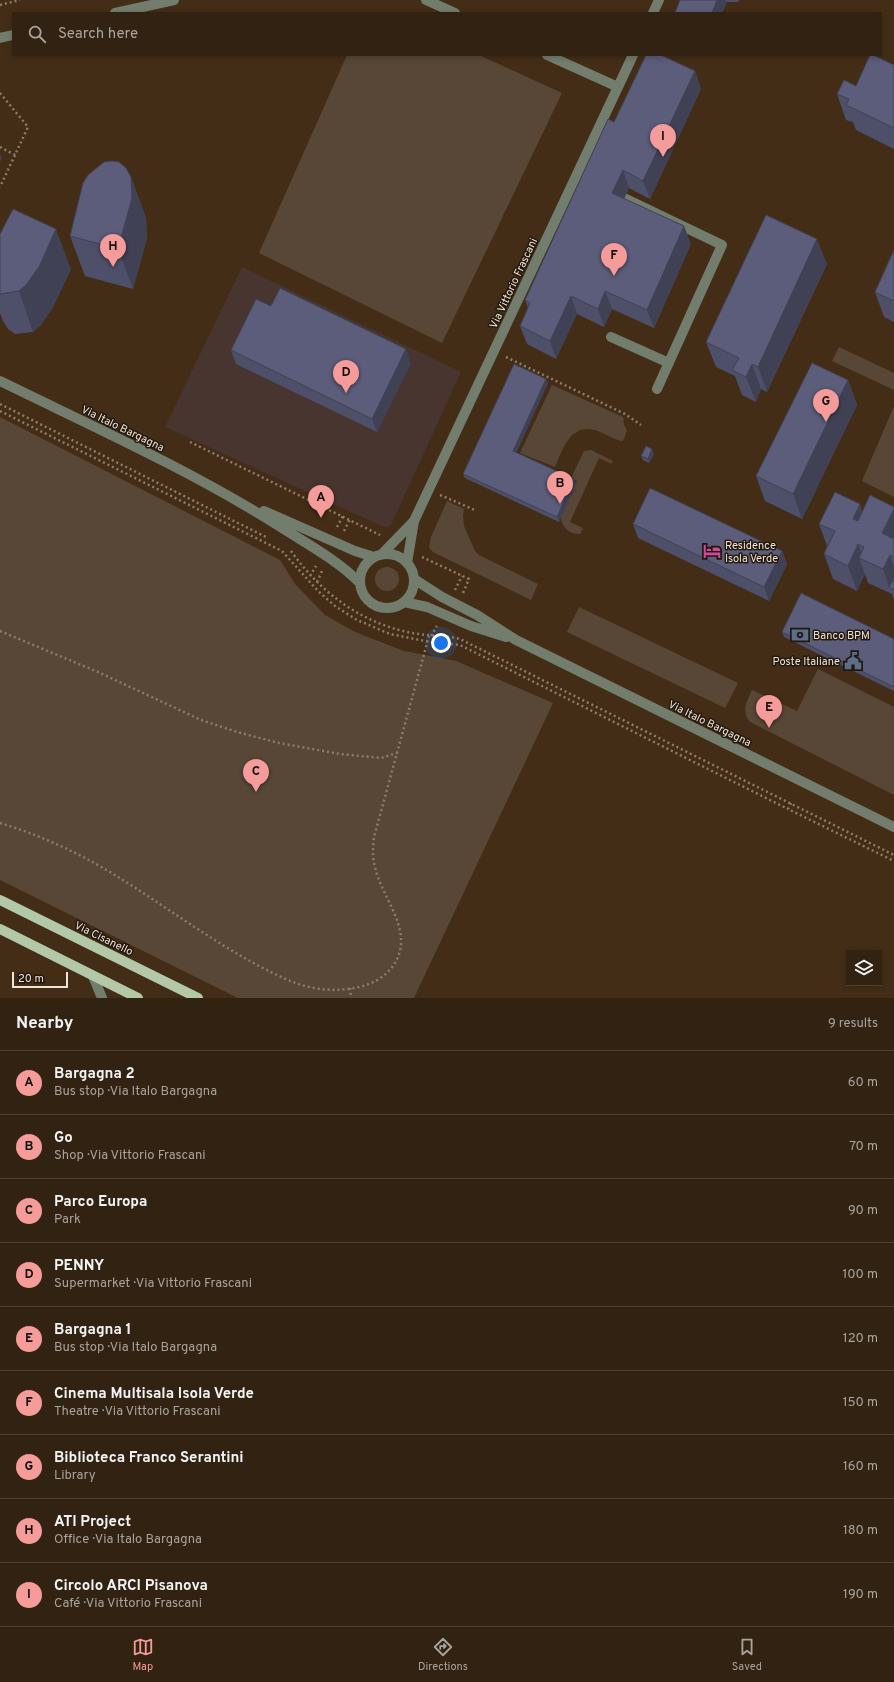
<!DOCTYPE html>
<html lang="en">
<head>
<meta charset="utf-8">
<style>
	:root { --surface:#322211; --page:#3d2f1f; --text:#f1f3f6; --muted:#a8a49f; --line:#4d3f31; --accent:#f59b99 }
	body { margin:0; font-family:Overpass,sans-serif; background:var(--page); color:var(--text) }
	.controls { position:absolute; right:12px; bottom:12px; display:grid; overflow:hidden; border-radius:0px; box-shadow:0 2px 6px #0003 }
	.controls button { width:36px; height:36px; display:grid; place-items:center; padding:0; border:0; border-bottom:1px solid var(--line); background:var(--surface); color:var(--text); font:20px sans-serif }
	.scale { position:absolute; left:12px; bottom:10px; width:56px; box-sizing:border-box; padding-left:4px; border:2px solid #f1e3d5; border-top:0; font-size:11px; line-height:14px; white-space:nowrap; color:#f1e3d5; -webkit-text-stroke:3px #22180e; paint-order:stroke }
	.you { position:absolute; left:441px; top:643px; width:14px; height:14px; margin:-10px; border:3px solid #fff; border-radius:50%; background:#1a73e8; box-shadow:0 0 0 6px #1a73e833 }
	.badge { display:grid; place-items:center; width:26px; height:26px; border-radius:50%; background:var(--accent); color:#111; font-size:13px; font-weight:700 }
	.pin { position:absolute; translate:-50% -33px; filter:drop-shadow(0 1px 2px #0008) }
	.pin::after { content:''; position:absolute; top:21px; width:14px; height:12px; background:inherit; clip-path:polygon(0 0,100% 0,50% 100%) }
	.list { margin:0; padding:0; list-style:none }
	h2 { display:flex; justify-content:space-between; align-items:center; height:52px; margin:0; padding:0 16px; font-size:17px }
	h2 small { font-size:13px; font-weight:400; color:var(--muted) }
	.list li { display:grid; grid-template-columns:26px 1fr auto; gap:12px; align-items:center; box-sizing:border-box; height:64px; padding:0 16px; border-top:1px solid var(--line) }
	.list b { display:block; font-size:15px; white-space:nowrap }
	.list p { margin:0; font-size:13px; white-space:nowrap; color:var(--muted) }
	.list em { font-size:13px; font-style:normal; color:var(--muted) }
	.icon { flex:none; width:22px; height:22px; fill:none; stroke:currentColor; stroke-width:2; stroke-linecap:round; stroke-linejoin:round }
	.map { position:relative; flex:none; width:894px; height:998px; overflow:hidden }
	.search { position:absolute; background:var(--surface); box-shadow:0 2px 6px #0003; left:12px; right:12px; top:12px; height:44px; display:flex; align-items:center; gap:10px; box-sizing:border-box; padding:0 14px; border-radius:0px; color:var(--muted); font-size:15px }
	.sheet { height:628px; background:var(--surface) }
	nav { display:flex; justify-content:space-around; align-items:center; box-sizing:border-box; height:56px; border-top:1px solid var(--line); background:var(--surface); font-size:11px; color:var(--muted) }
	nav a { display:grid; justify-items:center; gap:2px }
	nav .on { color:var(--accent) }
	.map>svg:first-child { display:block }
</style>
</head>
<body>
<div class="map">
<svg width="894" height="998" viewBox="0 0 894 998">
	<rect width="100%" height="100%" fill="#432d17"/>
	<!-- commercial -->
	<path fill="#483530" d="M242,267l219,105 -70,153 -3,2h-4l-219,-100z"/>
	<!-- green -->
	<path fill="#584737" d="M347,55h132l83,38 -120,250 -183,-90z
		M839,347l55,26v17l-62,-29z
		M552,385l71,32 1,8 3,6 -4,10c-9,-1 -15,-6 -23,-9 -28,-12 -37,16 -45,35l-35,-14z
		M894,406v91l-32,-16z
		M0,417l280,143 15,24 30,31 30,17 49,19 52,10 97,42 -139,295h-176l-238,-118z
		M591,450l22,11 -1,3 -13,-6 -29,64 13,6 -3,6c-11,0 -19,-7 -19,-18l16,-35 -6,-3 13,-27z
		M447,501l17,8 -1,6 1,11 11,25 4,4 59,29 -7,16 -98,-48 -4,-4 2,-11z
		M375 579a12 12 0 1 1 24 0a12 12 0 1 1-24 0Z
		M579,607l159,76 -13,25 -158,-76z
		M818,669l76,38v88l-144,-73c-9,-11 -3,-21 2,-32l45,21z"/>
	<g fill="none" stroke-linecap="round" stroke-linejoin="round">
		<!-- path -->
		<path stroke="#8e7c69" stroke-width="2.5" stroke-dasharray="2 3" stroke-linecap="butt" d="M0,5l20,-5
			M0,93l28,34 -28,60
			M0,147l15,8
			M506,357l119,57 16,11
			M0,404l266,133
			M0,411l282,140 36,40 17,15 22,14 33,14 40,8 30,3 328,164
			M190,442l190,93
			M440,495l35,15
			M337,527l6,-11
			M344,531l6,-12
			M291,551c30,42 70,72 121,82 16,3 33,2 48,6l434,216
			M422,557l47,22 -6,14
			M310,576l6,-10
			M317,582l6,-13
			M455,590l7,-14
			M0,631l98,41 103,48 36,12 42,11 61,11 41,4 16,-5
			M431,636l6,-10
			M791,803l-3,6 106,52
			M0,823c39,12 75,28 110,49 51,31 97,66 149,94 18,9 36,19 56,22 13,3 26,2 39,0 18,-3 35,-12 43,-29 15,-31 -16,-63 -22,-92 -3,-10 -2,-20 -1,-30l55,-201
			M350,988l1,10"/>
		<!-- minor -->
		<path stroke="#737d6e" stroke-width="10" d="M426,0l29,13
			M115,13l59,-13
			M653,13l6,-13
			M0,38l13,-3
			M547,55l71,32
			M624,198l98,47 -65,144
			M611,337l58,26
			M0,381c94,46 190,89 279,145 28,18 57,33 81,57
			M264,511l91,40 19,6
			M382,554l32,-33
			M360 581a27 27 0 1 1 54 0a27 27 0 1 1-54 0Z
			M407,563l7,-42 219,-466
			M414,579l28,18 35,18 39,25 378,187
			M404,602l23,5 44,19 35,11
			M93,976l9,22"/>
		<!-- major -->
		<path stroke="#b2c8a8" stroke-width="10" d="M0,900l198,98
			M0,929l138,69"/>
	</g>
	<!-- wall -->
	<path fill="#4e5069" d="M680,0h60l-2,2h-11l-5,11h-47z
		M894,65v84l-38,-19 -3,-8 -7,-2 -9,-26 19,-8z
		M695,71l6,18 -51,110 -21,-11 -5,11 67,45 -37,84 -42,-19 -8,18 -27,-13 -21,45 -29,-15 -7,-18 8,-18 -3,-8 89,-178z
		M131,177l15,41 1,20 -14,51 -48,-13 -15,-40z
		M0,234l71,35 -18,38 -12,18 -8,7 -18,2 -7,-5 -5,-8 -3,-8z
		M894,250v72l-10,-5 -9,-25z
		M827,264l-60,128 -6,-3 -5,13 -14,-7 -7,-19 -19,-9 -10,-25z
		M231,350l180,13 -34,69 -141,-68z
		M848,380l9,25 -55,114 -37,-18 -9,-25z
		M548,383l-32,69 60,32 -17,38 -94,-44 -2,-4z
		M654,454l-5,9 -6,-3 -2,-4z
		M894,507v93l-2,-6 -24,-11 -3,-9 -8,17 -24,-12 -9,-25 3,-8 -8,-22 43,-12z
		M633,524l149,27 5,13 -18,37 -131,-63z
		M782,632l112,7v52l-110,-54z"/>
	<!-- shaded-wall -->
	<path fill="#404155" d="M717,0h9l1,2 -5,11h-10z
		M695,71l6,18 -51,110 -7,-18z
		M0,154l2,4 -2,4z
		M623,170l6,18 -11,23 -6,-18z
		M131,177l15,41 1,20 -14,51 -15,-40z
		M684,226l7,18 -37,84 -7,-18z
		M56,229l15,40 -18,38 -12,18 -8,7 -14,-41z
		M817,239l10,25 -60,128 -9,-25z
		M605,291l7,18 -8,18 -6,-18z
		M571,296l6,18 -21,45 -6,-18z
		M406,349l5,14 -34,69 -5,-13z
		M752,364l9,25 -5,13 -10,-25z
		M546,379l2,4 -33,73 -2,-5z
		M848,380l9,25 -55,114 -9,-25z
		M652,449l2,5 -5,9 -1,-4z
		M574,479l2,5 -17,38 -2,-5z
		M860,504l9,26 -16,-11z
		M894,509v44l-12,-20z
		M858,544l6,16 -5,-2 6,16 -8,17 -9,-25z
		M782,551l5,13 -18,37 -5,-14z
		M890,555l4,12v23l-5,-3 -6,-18z"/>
	<!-- building -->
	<path fill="#5b5d7a" stroke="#404155" d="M680,0h37l-5,13h-37z
		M646,55h15l34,16 -52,110 -20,-11 -11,23 72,33 -37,84 -42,-19 -7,18 -27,-13 -21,45 -30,-15 10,-23 -5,-3 83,-181 6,3z
		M870,55h3l21,10v63l-48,-23 3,-6 -12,-5 7,-14 12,6z
		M112,161l7,1 7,6 5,9 1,21 -14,51 -48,-13 13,-53 5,-8 16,-13z
		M13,209l43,20 -17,38 -13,18 -7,6 -19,3v-60z
		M766,215l51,24 -59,128 -6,-3 -6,13 -14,-7 7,-12 -33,-16z
		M894,250v51l-19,-9z
		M280,288l126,61 -34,70 -141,-69 25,-51 15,7z
		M812,363l36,17 -55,114 -37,-18z
		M514,364l32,15 -33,72 61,28 -17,38 -94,-43z
		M646,446l6,3 -4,10 -7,-3z
		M650,488l132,63 -18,36 -131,-63z
		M835,492l25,12 -7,15 5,2 12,-26 24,12v2l-12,24 12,6v18l-4,-2 -7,14 -24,-11 5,-11 -6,-3 -10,22 -24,-12 11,-23 -16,-7z
		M894,578v12l-5,-3z
		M801,593l93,46v48l-112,-55z"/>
	<!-- icons -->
	<defs>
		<g id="hotel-bare" transform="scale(1.38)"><path d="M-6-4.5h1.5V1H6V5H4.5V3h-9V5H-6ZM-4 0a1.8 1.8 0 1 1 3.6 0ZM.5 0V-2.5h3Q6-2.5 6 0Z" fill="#d1479c" stroke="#22180e" stroke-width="2.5" paint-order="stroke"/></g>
		<g id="bank-bare" transform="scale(1.38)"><path d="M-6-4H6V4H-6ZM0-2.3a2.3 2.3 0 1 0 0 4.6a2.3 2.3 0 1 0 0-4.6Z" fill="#5c6f8a" stroke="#22180e" stroke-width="2.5" paint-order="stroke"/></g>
		<g id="civic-bare" transform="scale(1.38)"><path d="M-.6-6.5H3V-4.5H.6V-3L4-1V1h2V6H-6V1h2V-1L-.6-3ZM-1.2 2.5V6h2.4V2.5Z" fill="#5c6f8a" stroke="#22180e" stroke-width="2.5" paint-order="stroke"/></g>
	</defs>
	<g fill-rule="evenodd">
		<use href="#hotel-bare" x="712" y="551"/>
		<use href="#bank-bare" x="800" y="635"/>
		<use href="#civic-bare" x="853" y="661"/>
	</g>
	<g text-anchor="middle" stroke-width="3" stroke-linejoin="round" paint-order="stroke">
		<!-- street labels -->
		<g font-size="11" fill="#f1e3d5" stroke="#22180e">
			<text transform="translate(513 283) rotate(-65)" y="4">Via Vittorio Frascani</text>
			<text transform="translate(123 428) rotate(26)" y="4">Via Italo Bargagna</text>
			<text transform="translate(710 723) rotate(26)" y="4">Via Italo Bargagna</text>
			<text transform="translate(104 938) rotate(26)" y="4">Via Cisanello</text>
		</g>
		<!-- poi labels -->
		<g font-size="11" fill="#f1e3d5" stroke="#22180e" text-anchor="start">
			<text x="725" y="549">Residence<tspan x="725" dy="13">Isola Verde</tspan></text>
			<text x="813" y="639">Banco BPM</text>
			<text x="840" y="665" text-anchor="end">Poste Italiane</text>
		</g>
	</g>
</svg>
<div class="controls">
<button><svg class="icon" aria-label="layers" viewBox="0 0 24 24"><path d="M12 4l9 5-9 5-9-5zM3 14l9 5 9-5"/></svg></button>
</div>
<div class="scale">20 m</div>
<div class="you"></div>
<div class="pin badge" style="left:321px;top:518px">A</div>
<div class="pin badge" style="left:560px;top:504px">B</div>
<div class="pin badge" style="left:256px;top:792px">C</div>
<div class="pin badge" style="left:346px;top:393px">D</div>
<div class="pin badge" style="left:769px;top:728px">E</div>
<div class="pin badge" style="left:614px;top:276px">F</div>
<div class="pin badge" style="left:826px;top:422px">G</div>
<div class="pin badge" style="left:113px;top:267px">H</div>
<div class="pin badge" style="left:663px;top:157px">I</div>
<div class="search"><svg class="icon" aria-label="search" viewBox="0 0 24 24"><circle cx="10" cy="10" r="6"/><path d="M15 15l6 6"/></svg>Search here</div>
</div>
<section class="sheet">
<h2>Nearby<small>9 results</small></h2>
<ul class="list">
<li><span class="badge">A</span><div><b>Bargagna 2</b><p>Bus stop · Via Italo Bargagna</p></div><em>60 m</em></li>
<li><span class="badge">B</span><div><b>Go</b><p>Shop · Via Vittorio Frascani</p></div><em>70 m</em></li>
<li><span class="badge">C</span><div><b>Parco Europa</b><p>Park</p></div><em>90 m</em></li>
<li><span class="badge">D</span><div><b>PENNY</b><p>Supermarket · Via Vittorio Frascani</p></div><em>100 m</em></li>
<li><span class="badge">E</span><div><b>Bargagna 1</b><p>Bus stop · Via Italo Bargagna</p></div><em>120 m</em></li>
<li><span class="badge">F</span><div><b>Cinema Multisala Isola Verde</b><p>Theatre · Via Vittorio Frascani</p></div><em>150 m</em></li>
<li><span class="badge">G</span><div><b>Biblioteca Franco Serantini</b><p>Library</p></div><em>160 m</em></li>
<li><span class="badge">H</span><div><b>ATI Project</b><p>Office · Via Italo Bargagna</p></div><em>180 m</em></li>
<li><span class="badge">I</span><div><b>Circolo ARCI Pisanova</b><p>Café · Via Vittorio Frascani</p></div><em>190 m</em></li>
</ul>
</section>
<nav>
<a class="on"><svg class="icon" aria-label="map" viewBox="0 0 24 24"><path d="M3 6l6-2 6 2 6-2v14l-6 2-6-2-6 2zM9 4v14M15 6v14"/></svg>Map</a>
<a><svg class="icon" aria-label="directions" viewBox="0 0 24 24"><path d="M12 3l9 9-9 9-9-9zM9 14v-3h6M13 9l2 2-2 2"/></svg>Directions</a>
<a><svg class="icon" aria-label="saved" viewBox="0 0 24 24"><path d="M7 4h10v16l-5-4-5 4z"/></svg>Saved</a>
</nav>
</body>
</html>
